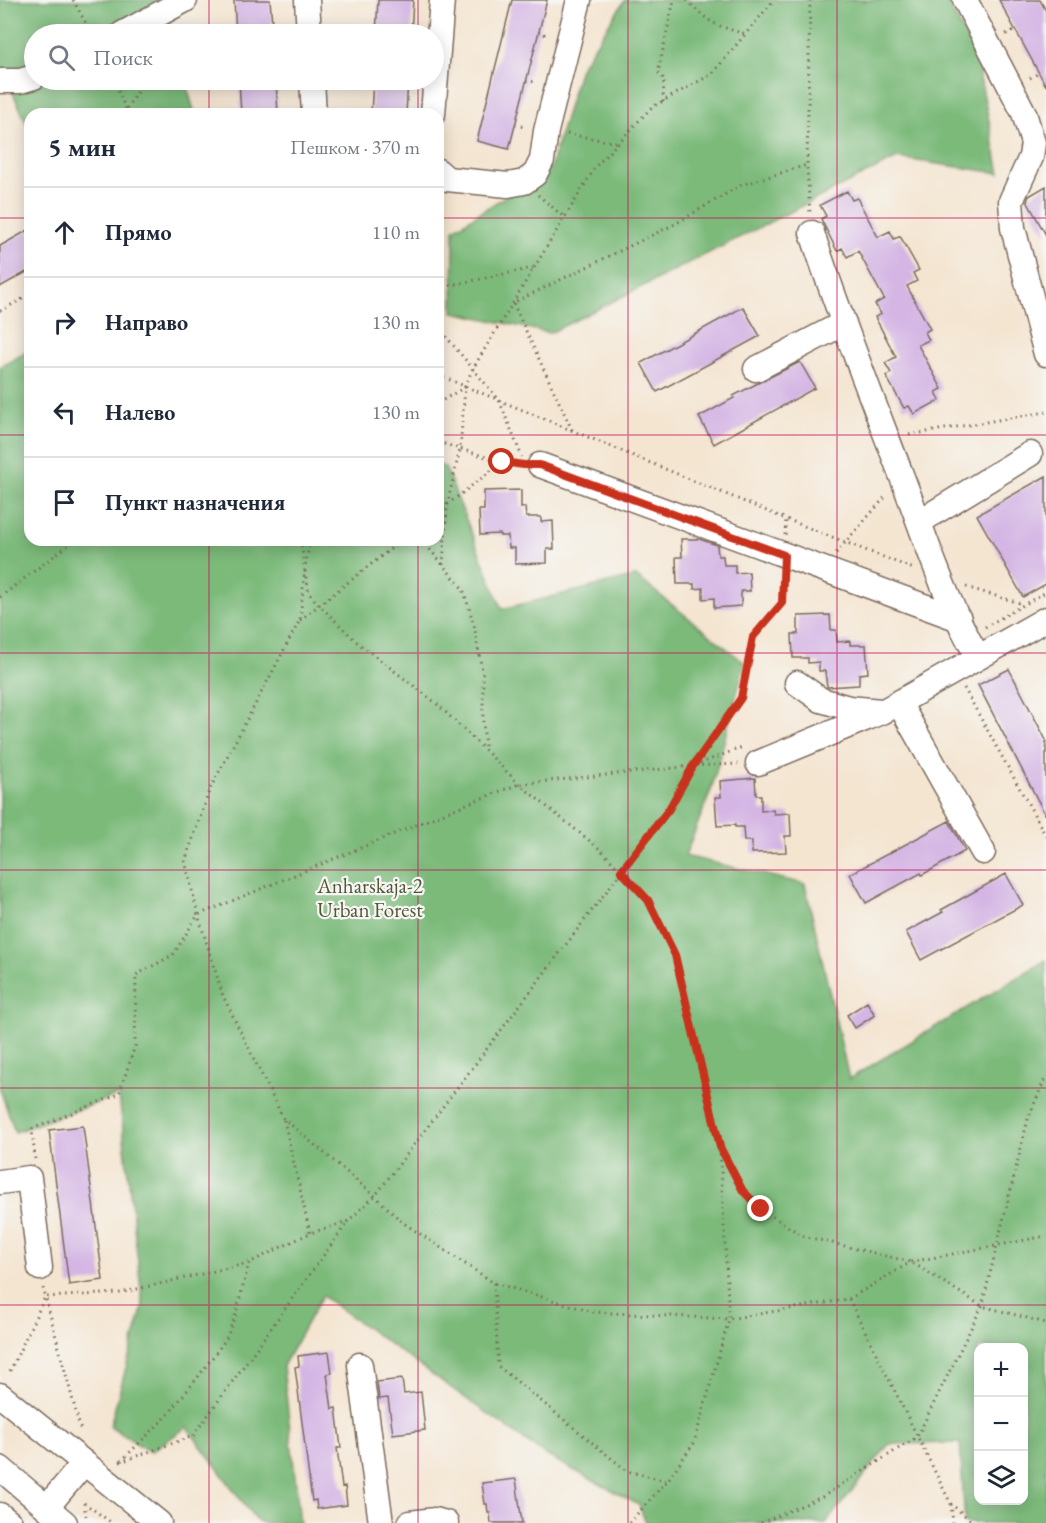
<!DOCTYPE html>
<html lang="ru">
<head>
<meta charset="utf-8">
<style>
	:root { --surface:#fff; --page:#f2f2f3; --text:#1f2937; --muted:#747a83; --line:#e0e1e3 }
	body { margin:0; font-family:"EB Garamond",serif; background:var(--page); color:var(--text) }
	.controls { position:absolute; right:18px; bottom:18px; display:grid; overflow:hidden; border-radius:12px; box-shadow:0 3px 15px #0003 }
	.controls button { width:54px; height:54px; display:grid; place-items:center; padding:0; border:0; border-bottom:2px solid var(--line); background:var(--surface); color:var(--text); font:30px sans-serif }
	.stop { position:absolute; width:18px; height:18px; margin:-14px; border:4px solid #c8321e; border-radius:50%; background:#fff }
	.stop.end { background:#c8321e; border-color:#fff; box-shadow:0 2px 6px #0008 }
	.list { margin:0; padding:0; list-style:none }
	h2 { display:flex; justify-content:space-between; align-items:center; height:78px; margin:0; padding:0 24px; font-size:26px }
	h2 small { font-size:20px; font-weight:400; color:var(--muted) }
	.list li { display:grid; grid-template-columns:39px 1fr auto; gap:18px; align-items:center; box-sizing:border-box; height:90px; padding:0 24px; border-top:2px solid var(--line) }
	.list b { display:block; font-size:22px; white-space:nowrap }
	.list em { font-size:20px; font-style:normal; color:var(--muted) }
	.icon { flex:none; width:33px; height:33px; fill:none; stroke:currentColor; stroke-width:2; stroke-linecap:round; stroke-linejoin:round }
	.map { position:relative; flex:none; width:1046px; height:1523px; overflow:hidden }
	.search { position:absolute; background:var(--surface); box-shadow:0 3px 15px #0003; left:24px; top:24px; width:420px; height:66px; display:flex; align-items:center; gap:15px; box-sizing:border-box; padding:0 21px; border-radius:33px; color:var(--muted); font-size:22px }
	.panel { position:absolute; background:var(--surface); box-shadow:0 3px 15px #0003; left:24px; top:108px; width:420px; height:438px; border-radius:18px }
	.map>svg:first-child { display:block }
</style>
</head>
<body>
<div class="map">
<svg width="1046" height="1523" viewBox="0 0 1046 1523">
	<rect width="100%" height="100%" fill="#f6f6f2"/>
	<filter id="ink" filterUnits="userSpaceOnUse"><feTurbulence type="fractalNoise" baseFrequency=".0167" numOctaves="2"/><feDisplacementMap in="SourceGraphic" scale="12" xChannelSelector="R" yChannelSelector="G"/><feConvolveMatrix kernelMatrix="1 2 1 2 8 2 1 2 1" color-interpolation-filters="sRGB"/></filter>
	<filter id="wash" filterUnits="userSpaceOnUse"><feTurbulence type="fractalNoise" baseFrequency=".008" numOctaves="4" result="noise"/><feDisplacementMap in="SourceGraphic" scale="24" xChannelSelector="R" yChannelSelector="G"/><feGaussianBlur stdDeviation="1.35" result="paint"/><feColorMatrix in="noise" values="0 0 0 0 0 0 0 0 0 0 0 0 0 0 0 0 0 1.4 0 .05"/><feComposite in="paint" operator="in"/></filter>
	<g filter="url(#wash)">
		<rect width="100%" height="100%" fill="#f4e5d1"/>
		<!-- forest -->
		<path fill="#7bba7a" stroke="#5b724c" stroke-width="1.5" fill-rule="evenodd" d="M0,0h163l10,34h-139v46h151l10,34h-165v17l-26,-58 -4,-2z
			M625,0h321l29,54 25,119 -103,-15 -347,175 -97,-21 1,-83 96,-61 30,-100z
			M30,350v190h408v-75l7,2 57,142 134,-33 109,87 -34,127 -26,66 120,28 44,195 197,-119v563h-81l-5,-80 -71,1 -63,79h-180l-7,-18 -95,-51 -222,-158 -39,70 17,157h-38l-7,-4 -68,-92 -37,25 -40,-26 33,-120 -24,-211 -104,37 -15,-43v-722zM978,1348h46v152h-46z"/>
		<g id="blocks">
			<!-- building -->
			<path fill="#d4b5e4" d="M234,0h36l3,34h-37z
				M378,0h35l-2,34h-35z
				M512,0h35l-38,149 -32,-8z
				M999,0h41l6,11v75z
				M239,80h37l2,34h-37z
				M373,80h35l-2,34h-35z
				M1046,186v49l-19,-34 2,-5z
				M847,191l5,9 5,-2 21,39 12,-6 4,8 6,-3 19,34 -6,3 4,8 -10,5 23,43 -5,3 4,8 -11,5 24,44 -6,3 4,8 -26,14 -5,-8 -5,2 -18,-32 5,-3 -6,-10 11,-6 -21,-40 6,-3 -6,-10 9,-5 -26,-48 -11,6 -5,-9 -5,3 -16,-32 5,-3 -6,-11z
				M30,229v41l-30,17v-41z
				M743,307l17,29 -103,56 -16,-29z
				M800,362l15,26 -101,56 -15,-27 35,-19 -1,-2 25,-13z
				M1046,476v108l-23,13 -46,-82z
				M521,490v18l4,-1 1,10h15v5l12,-1 1,28h-7v14l-32,1v-16h-6l-1,-12h-8v-2l-20,1 -1,-25h5v-19z
				M681,539h18l18,6 1,11h5l1,9h11v8l14,-1 1,19h-9v15l-27,2v-10l-11,1v-11l-9,1v-5h-17l-1,-27h6z
				M830,615l1,15h5l1,12 13,-1v4h16l2,28 -9,1v11l-32,2 -2,-16h-6v-9l-11,1v-5h-15l-1,-24h6v-18z
				M1009,669l37,71v76l-68,-131z
				M755,778l1,17h5v16l12,-1 1,4 16,-1 1,23h-6l1,16 -34,1v-12h-8l-1,-14h-8v-2l-18,1 -2,-29h6l-1,-16z
				M949,821l16,30 -43,24 -1,-2 -55,30 -16,-29z
				M1006,874l17,31 -102,55 -15,-28 37,-20 -2,-2z
				M867,1002l8,13 -20,13 -8,-13z
				M83,1126l20,154 -34,5 -20,-155z
				M329,1352l3,21 -5,1 5,35 4,-1 5,40h-4l5,39 3,-1 2,19 -30,4 -1,-9 -4,1 -17,-134 4,-1 -1,-10z
				M402,1379l2,15 17,-2 4,38 -32,4 -5,-36 -9,1 -2,-17z
				M516,1479l6,44h-31l-1,-10h-2l-1,-9h-2l-3,-21z"/>
		</g>
	</g>
	<g filter="url(#ink)">
		<use href="#blocks" fill-opacity="0" stroke="#7c6b5d" stroke-width="1.5"/>
		<g fill="none" stroke-linecap="round" stroke-linejoin="round">
			<!-- minor casing -->
			<g stroke="#7c6b5d" stroke-width="27">
				<path id="minor" d="M307,0l2,34
					M965,0l59,113 9,30 -2,14 -20,44 2,27 33,126
					M122,34l63,-34
					M312,80l2,34
					M0,81h20l14,-4
					M433,114l9,-114
					M438,171l9,8 61,6 16,-3 11,-8 7,-14 4,-29 33,-131
					M812,233c27,82 59,163 90,244 23,60 43,124 76,180
					M756,369l88,-46
					M540,465l419,154
					M919,522l111,-68
					M797,683l24,17 28,8 32,3
					M899,703l84,149
					M758,763l126,-52 162,-92
					M0,1182l29,-4 11,90
					M360,1365l21,158
					M0,1395l159,128
					M0,1468l65,55
					M47,1507l37,-44
					M0,1515l10,8
					M410,1523l25,-3 11,3"/>
			</g>
			<!-- path -->
			<path stroke="#7c6b5d" stroke-width="3" stroke-dasharray="1.5 4.5" stroke-linecap="butt" d="M73,0l19,34
				M687,0c21,23 29,26 59,34
				M810,0l-3,165 3,49
				M272,24l16,-1
				M538,33l10,2
				M1006,34l10,-4
				M1030,78l9,-5
				M113,80l15,34
				M526,81l10,1
				M663,102l1,-23 -6,-7 16,-72
				M125,114l1,-5 20,-29
				M515,125l10,2
				M567,134l52,9
				M538,195l27,23
				M438,288l95,-20
				M0,311l30,-16
				M438,327l61,73 23,57
				M438,375l348,144 128,50
				M438,403l27,-16
				M572,430l-59,-127 162,-79 66,-39 66,-20
				M909,435l137,-23
				M438,442l64,20 18,2
				M438,512l64,-50
				M785,535l1,-16
				M301,540l3,25
				M310,540l-5,27 -5,53 -90,169 -25,72 13,54 25,81 60,122 92,78 27,26 92,61 99,29 136,7 120,-20 62,-37 135,-26
				M422,540l41,49 11,36 9,51v45l2,27
				M836,553l51,-58
				M443,565l4,-60 13,-56 5,-62 7,-17 124,-204 56,-59 60,-33 62,-74
				M305,571l4,22 10,12 39,38 78,60 49,47 34,34 82,66 47,50 27,55 45,192 23,44 18,18 42,27 108,26 71,44 64,17
				M966,587l57,17
				M0,597l75,-57
				M300,620l102,-80
				M985,627l61,-35
				M964,688l82,148
				M693,765l48,-67 12,-61 29,-34 1,-26
				M284,1120l26,113
				M35,1159l-3,-30 87,-35 16,-48 1,-71 37,-20 25,-40 266,-110 55,-21 174,-18 50,-19
				M494,1283l4,83 129,105 40,10
				M43,1288l38,143
				M849,1299l102,205 23,19
				M10,1371l35,-74 75,-4 129,-30 61,-30 37,-11 28,-26 294,-387 24,-43 45,-2
				M121,1461l46,-45 31,-39 28,-38 9,-22 14,-54
				M120,1462l73,-26 154,-213
				M84,1503l28,20
				M84,1503l2,13
				M951,1504l2,19
				M629,1523l38,-42 27,-38 35,-124 -9,-170
				M761,1523l61,-26 95,-60 65,-131 46,-187 18,-43"/>
			<!-- minor -->
			<use href="#minor" stroke="#fff" stroke-width="24"/>
		</g>
	</g>
	<g fill="none" stroke-linecap="round" stroke-linejoin="round" filter="url(#ink)">
		<!-- route -->
		<path stroke="#c8321e" stroke-width="8" d="M502,462l22,3h16l244,90 -2,48 -29,34 -12,61 -48,68 -24,43 -48,62 27,29 27,55 45,192 23,44 18,18"/>
	</g>
	<!-- grid -->
	<path fill="none" stroke="#c2185b" stroke-width="1.5" stroke-opacity="0.55" d="M209,0v34M418,0v34M628,0v1523M837,0v1523M209,80v34M418,80v34M0,218h30M438,218h608M0,435h30M438,435h608M209,540v983M418,540v983M0,653h1046M0,870h1046M0,1088h1046M0,1305h1046"/>
	<g text-anchor="middle" stroke-width="4.5" stroke-linejoin="round" paint-order="stroke">
		<!-- park labels -->
		<g font-size="21" fill="#53563a" stroke="#f6f6f2">
			<text x="370" y="893">Anharskaja-2<tspan x="370" dy="24">Urban Forest</tspan></text>
		</g>
	</g>
</svg>
<div class="controls">
<button>+</button>
<button>−</button>
<button><svg class="icon" aria-label="layers" viewBox="0 0 24 24"><path d="M12 4l9 5-9 5-9-5zM3 14l9 5 9-5"/></svg></button>
</div>
<div class="stop" style="left:502px;top:462px"></div>
<div class="stop end" style="left:761px;top:1209px"></div>
<div class="search"><svg class="icon" aria-label="search" viewBox="0 0 24 24"><circle cx="10" cy="10" r="6"/><path d="M15 15l6 6"/></svg>Поиск</div>
<section class="panel">
<h2>5 мин<small>Пешком · 370 m</small></h2>
<ul class="list">
<li><svg class="icon" aria-label="ahead" viewBox="0 0 24 24"><path d="M12 20V5M6 11l6-6 6 6"/></svg><div><b>Прямо</b></div><em>110 m</em></li>
<li><svg class="icon" aria-label="right" viewBox="0 0 24 24"><path d="M7 20v-9h11M14 6l5 5-5 5"/></svg><div><b>Направо</b></div><em>130 m</em></li>
<li><svg class="icon" aria-label="left" viewBox="0 0 24 24"><path d="M17 20v-9H6M10 6l-5 5 5 5"/></svg><div><b>Налево</b></div><em>130 m</em></li>
<li><svg class="icon" aria-label="arrive" viewBox="0 0 24 24"><path d="M6 21V4h12l-3 4 3 4H6"/></svg><div><b>Пункт назначения</b></div></li>
</ul>
</section>
</div>
</body>
</html>
